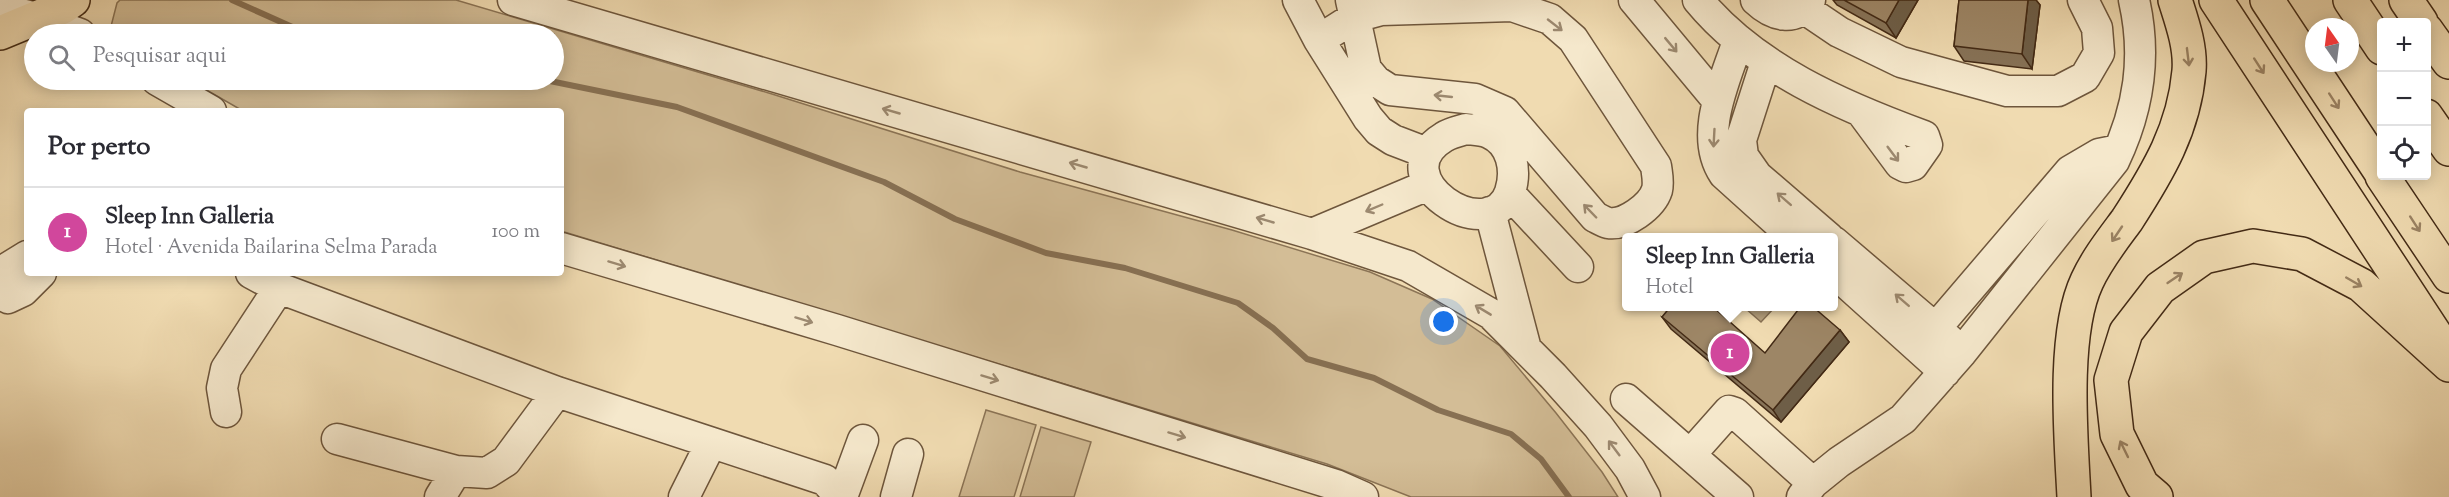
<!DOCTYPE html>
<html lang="pt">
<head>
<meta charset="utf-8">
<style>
	:root { --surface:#fff; --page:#f2f2f3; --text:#2b2b33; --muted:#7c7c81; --line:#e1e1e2; --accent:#8f2418 }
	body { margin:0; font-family:"Sorts Mill Goudy",serif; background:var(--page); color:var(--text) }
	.controls { position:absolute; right:18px; top:18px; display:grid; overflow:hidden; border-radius:6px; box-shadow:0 3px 15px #0003 }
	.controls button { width:54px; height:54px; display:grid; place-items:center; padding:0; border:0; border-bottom:2px solid var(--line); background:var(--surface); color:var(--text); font:30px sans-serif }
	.compass { position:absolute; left:2305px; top:18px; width:54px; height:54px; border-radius:50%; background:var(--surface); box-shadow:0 3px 15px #0003; rotate:346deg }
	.you { position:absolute; left:1444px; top:322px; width:21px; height:21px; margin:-15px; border:4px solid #fff; border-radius:50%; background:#1a73e8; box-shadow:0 0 0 9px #1a73e833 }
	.badge { display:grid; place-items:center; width:39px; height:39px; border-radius:50%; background:var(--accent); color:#fff; font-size:20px; font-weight:700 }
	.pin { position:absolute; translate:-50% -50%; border:3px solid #fff; box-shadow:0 2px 6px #0006 }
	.popup { position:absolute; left:1622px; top:233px; width:216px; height:78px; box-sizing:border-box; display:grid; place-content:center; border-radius:6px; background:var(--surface); filter:drop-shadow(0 2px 4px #0005); font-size:20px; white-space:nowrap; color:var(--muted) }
	.popup b { font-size:22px; color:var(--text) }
	.popup::after { content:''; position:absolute; left:50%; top:100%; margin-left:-12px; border:12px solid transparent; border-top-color:var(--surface) }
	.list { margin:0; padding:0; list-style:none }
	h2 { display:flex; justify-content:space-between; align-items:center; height:78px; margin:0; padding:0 24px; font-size:26px }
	h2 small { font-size:20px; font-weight:400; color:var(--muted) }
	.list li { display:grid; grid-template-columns:39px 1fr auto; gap:18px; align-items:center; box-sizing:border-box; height:90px; padding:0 24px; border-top:2px solid var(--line) }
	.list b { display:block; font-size:22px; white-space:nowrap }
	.list p { margin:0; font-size:20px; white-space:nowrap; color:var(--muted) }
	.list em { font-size:20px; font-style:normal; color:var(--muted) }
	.icon { flex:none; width:33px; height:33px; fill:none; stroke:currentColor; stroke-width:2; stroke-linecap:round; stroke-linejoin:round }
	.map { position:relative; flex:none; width:2449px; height:497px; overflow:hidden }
	.search { position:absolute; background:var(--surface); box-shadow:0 3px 15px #0003; left:24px; top:24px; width:540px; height:66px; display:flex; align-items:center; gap:15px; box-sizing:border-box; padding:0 21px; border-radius:33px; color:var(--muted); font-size:22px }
	.panel { position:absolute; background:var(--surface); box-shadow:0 3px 15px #0003; left:24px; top:108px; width:540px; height:168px; border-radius:6px }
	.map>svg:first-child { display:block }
</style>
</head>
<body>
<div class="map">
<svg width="2449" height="497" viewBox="0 0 2449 497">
	<rect width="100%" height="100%" fill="#f0dbb1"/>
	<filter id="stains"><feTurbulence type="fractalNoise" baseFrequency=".00333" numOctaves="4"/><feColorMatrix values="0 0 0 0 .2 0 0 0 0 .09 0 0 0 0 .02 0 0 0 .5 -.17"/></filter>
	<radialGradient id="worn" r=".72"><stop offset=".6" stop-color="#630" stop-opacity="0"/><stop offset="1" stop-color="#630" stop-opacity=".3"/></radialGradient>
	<!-- green -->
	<path fill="#d3bd96" stroke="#8b7456" stroke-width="1.5" d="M120,0h336l316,94 248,78 212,58 138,42 62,27 68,47 56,67 46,59 16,25h-207l-84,-33 -766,-233v-120h-318l-54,-31h365v-46h-445l8,-31z
		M986,410l50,15 -22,72h-55z
		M1041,427l50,15 -17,55h-54z"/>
	<!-- water -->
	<path fill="#b59f7c" stroke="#877053" stroke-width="1.5" d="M1747,306h28v1l-14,15 -16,-14z"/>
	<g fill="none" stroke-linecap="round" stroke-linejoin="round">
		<!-- stream -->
		<path stroke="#877053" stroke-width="6" d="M232,0l76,34
			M545,80l132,27 207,75 71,37 91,34 79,15 113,35 35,25 34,31 67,19 64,32 73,24 30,25 28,38"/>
		<!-- minor casing -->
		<g stroke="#6e563c" stroke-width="33">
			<path id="minor" d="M513,0l799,234 96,32 83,48 62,62 45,50 32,43 15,28
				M1298,0l21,40 49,78 11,13 14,9 34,13
				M1634,0l84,101
				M1698,0c57,69 144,106 226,136l3,9 -14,20 -7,2 -6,-3 -37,-50
				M1756,0c17,16 40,23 54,0
				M0,9l37,9 43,16
				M1805,9l34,23 62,30 106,29h51l27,-14 14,-24 -2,-25 -14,-28
				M1319,40l36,-23 26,-7 131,-4 38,13 23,20 83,127c1,8 3,16 1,24 -5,16 -32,36 -49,33 -4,-1 -9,-4 -13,-6l-90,-105 -30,-13 -85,-9 -14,-9 -10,-12 -15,-69
				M1738,41c-13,40 -40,94 -14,133l71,64
				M1766,62l-25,78 2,16 14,20 72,62
				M157,80l54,31
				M1466,129c7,1 16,1 23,4 23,10 28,37 21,59 -20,59 -132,-15 -66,-55 6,-4 15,-6 22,-8z
				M1510,194l68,73
				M1490,212l36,137
				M1312,234l116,-49
				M1834,242l115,98
				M561,248l276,82 499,155 27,12
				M1834,272l111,100
				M251,273l28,15 278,104 268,88 15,17
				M0,276l6,-7 21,-13
				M0,292l8,6 15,-7 18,-18
				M1935,329l135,-158 29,-17 20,-4
				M1626,399l112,98
				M226,412l-4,-24 4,-19 53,-81
				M337,439l119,32 31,2 19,-12 51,-69
				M1690,455l39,-44 6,2 78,70
				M440,497l16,-26
				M684,497l27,-54
				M842,497l21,-57
				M896,497l12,-43
				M1802,497l11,-14 26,-21 64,-43 59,-67 152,-191c25,-52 33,-104 20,-161"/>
		</g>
		<!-- major casing -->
		<g stroke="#432a15" stroke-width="36">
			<path id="major" d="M0,33l63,-26 10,-7"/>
		</g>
		<!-- highway casing -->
		<g stroke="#432a15" stroke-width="36">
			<path id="highway" d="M2216,0l223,340
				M2267,0l115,174
				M2350,0l32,48
				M2406,0l15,22
				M2426,30l23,32
				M2426,116l23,33
				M2382,176l67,100
				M2074,497c-3,-59 -12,-163 13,-216 10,-22 26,-42 40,-61 31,-48 57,-91 62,-149 2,-24 -7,-49 -14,-71
				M2156,497l-14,-12 -25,-51 -6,-54 15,-48 34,-44 44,-31 49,-11 49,8 59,31 88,80"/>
		</g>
		<!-- minor -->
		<use href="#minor" stroke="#f5e8cc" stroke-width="30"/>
		<!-- major -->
		<use href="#major" stroke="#f0dbb1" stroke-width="33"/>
		<!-- highway -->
		<use href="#highway" stroke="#f0dbb1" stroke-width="33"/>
	</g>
	<!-- wall -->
	<path fill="#877358" stroke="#432a15" stroke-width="1.5" d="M1833,0h85l-22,38 -59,-33z
		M1959,0h77l4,5 -8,64 -68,-8 -10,-15z
		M1662,317l103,36 75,-23 9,12 -68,80 -110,-93z"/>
	<!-- shaded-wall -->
	<path fill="#6e5e47" stroke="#432a15" stroke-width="1.5" d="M1899,0h19l-22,38 -10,-15z
		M2028,0h8l4,5 -8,64 -10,-15z
		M1840,330l9,12 -68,80 -8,-12z"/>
	<!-- building -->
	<path fill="#9d8666" stroke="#432a15" stroke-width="1.5" d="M1844,0h55l-13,23z
		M1959,0h69l-6,54 -68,-8z
		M1671,306h41l53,47 36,-47h11l28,24 -67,80 -111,-93z"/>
	<!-- one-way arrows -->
	<defs><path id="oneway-shaft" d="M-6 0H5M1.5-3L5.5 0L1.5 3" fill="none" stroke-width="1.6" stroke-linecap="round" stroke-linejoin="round" transform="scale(1.5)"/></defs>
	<g stroke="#9c8970">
		<use href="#oneway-shaft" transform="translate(1555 25) rotate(38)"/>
		<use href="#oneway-shaft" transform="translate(1671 45) rotate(50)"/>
		<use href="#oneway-shaft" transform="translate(1443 96) rotate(-174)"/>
		<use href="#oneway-shaft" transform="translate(891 111) rotate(-164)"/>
		<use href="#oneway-shaft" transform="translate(1714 138) rotate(93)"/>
		<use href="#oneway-shaft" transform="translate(1893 154) rotate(53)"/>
		<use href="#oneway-shaft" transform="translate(1078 165) rotate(-164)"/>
		<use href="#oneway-shaft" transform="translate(1784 199) rotate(-139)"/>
		<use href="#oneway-shaft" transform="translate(1374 208) rotate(157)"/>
		<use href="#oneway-shaft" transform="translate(1590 211) rotate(-134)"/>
		<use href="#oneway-shaft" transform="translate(1265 220) rotate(-164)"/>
		<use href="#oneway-shaft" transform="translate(617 264) rotate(17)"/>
		<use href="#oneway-shaft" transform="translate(1902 300) rotate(-139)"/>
		<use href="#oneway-shaft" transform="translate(1483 310) rotate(-149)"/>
		<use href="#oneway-shaft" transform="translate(804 320) rotate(17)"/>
		<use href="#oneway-shaft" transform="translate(990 378) rotate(17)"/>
		<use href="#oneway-shaft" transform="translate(1177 435) rotate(17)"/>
		<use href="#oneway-shaft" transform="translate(1614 448) rotate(-127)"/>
	</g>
	<g stroke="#9a8263">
		<use href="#oneway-shaft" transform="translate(2188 57) rotate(83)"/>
		<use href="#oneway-shaft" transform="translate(2259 66) rotate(57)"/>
		<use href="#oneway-shaft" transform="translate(2334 101) rotate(57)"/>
		<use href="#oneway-shaft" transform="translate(2415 224) rotate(57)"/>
		<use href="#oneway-shaft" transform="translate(2117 234) rotate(124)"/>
		<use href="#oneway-shaft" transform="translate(2175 278) rotate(-34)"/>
		<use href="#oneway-shaft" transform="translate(2354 282) rotate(30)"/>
		<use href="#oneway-shaft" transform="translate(2124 449) rotate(-116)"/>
	</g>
	<rect width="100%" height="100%" filter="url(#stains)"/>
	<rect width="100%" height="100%" fill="url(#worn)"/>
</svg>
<div class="controls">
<button>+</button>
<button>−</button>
<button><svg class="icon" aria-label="locate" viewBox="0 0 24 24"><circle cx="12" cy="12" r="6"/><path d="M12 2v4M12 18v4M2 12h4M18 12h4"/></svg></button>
</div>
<svg class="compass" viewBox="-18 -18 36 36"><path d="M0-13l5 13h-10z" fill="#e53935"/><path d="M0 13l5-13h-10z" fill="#7c7c81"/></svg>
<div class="you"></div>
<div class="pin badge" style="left:1730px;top:353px;background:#d1479c">1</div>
<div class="popup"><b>Sleep Inn Galleria</b>Hotel</div>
<div class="search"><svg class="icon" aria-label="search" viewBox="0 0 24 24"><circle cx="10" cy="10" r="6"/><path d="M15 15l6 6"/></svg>Pesquisar aqui</div>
<section class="panel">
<h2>Por perto<small></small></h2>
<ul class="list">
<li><span class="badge" style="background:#d1479c">1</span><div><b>Sleep Inn Galleria</b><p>Hotel · Avenida Bailarina Selma Parada</p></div><em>100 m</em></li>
</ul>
</section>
</div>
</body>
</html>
